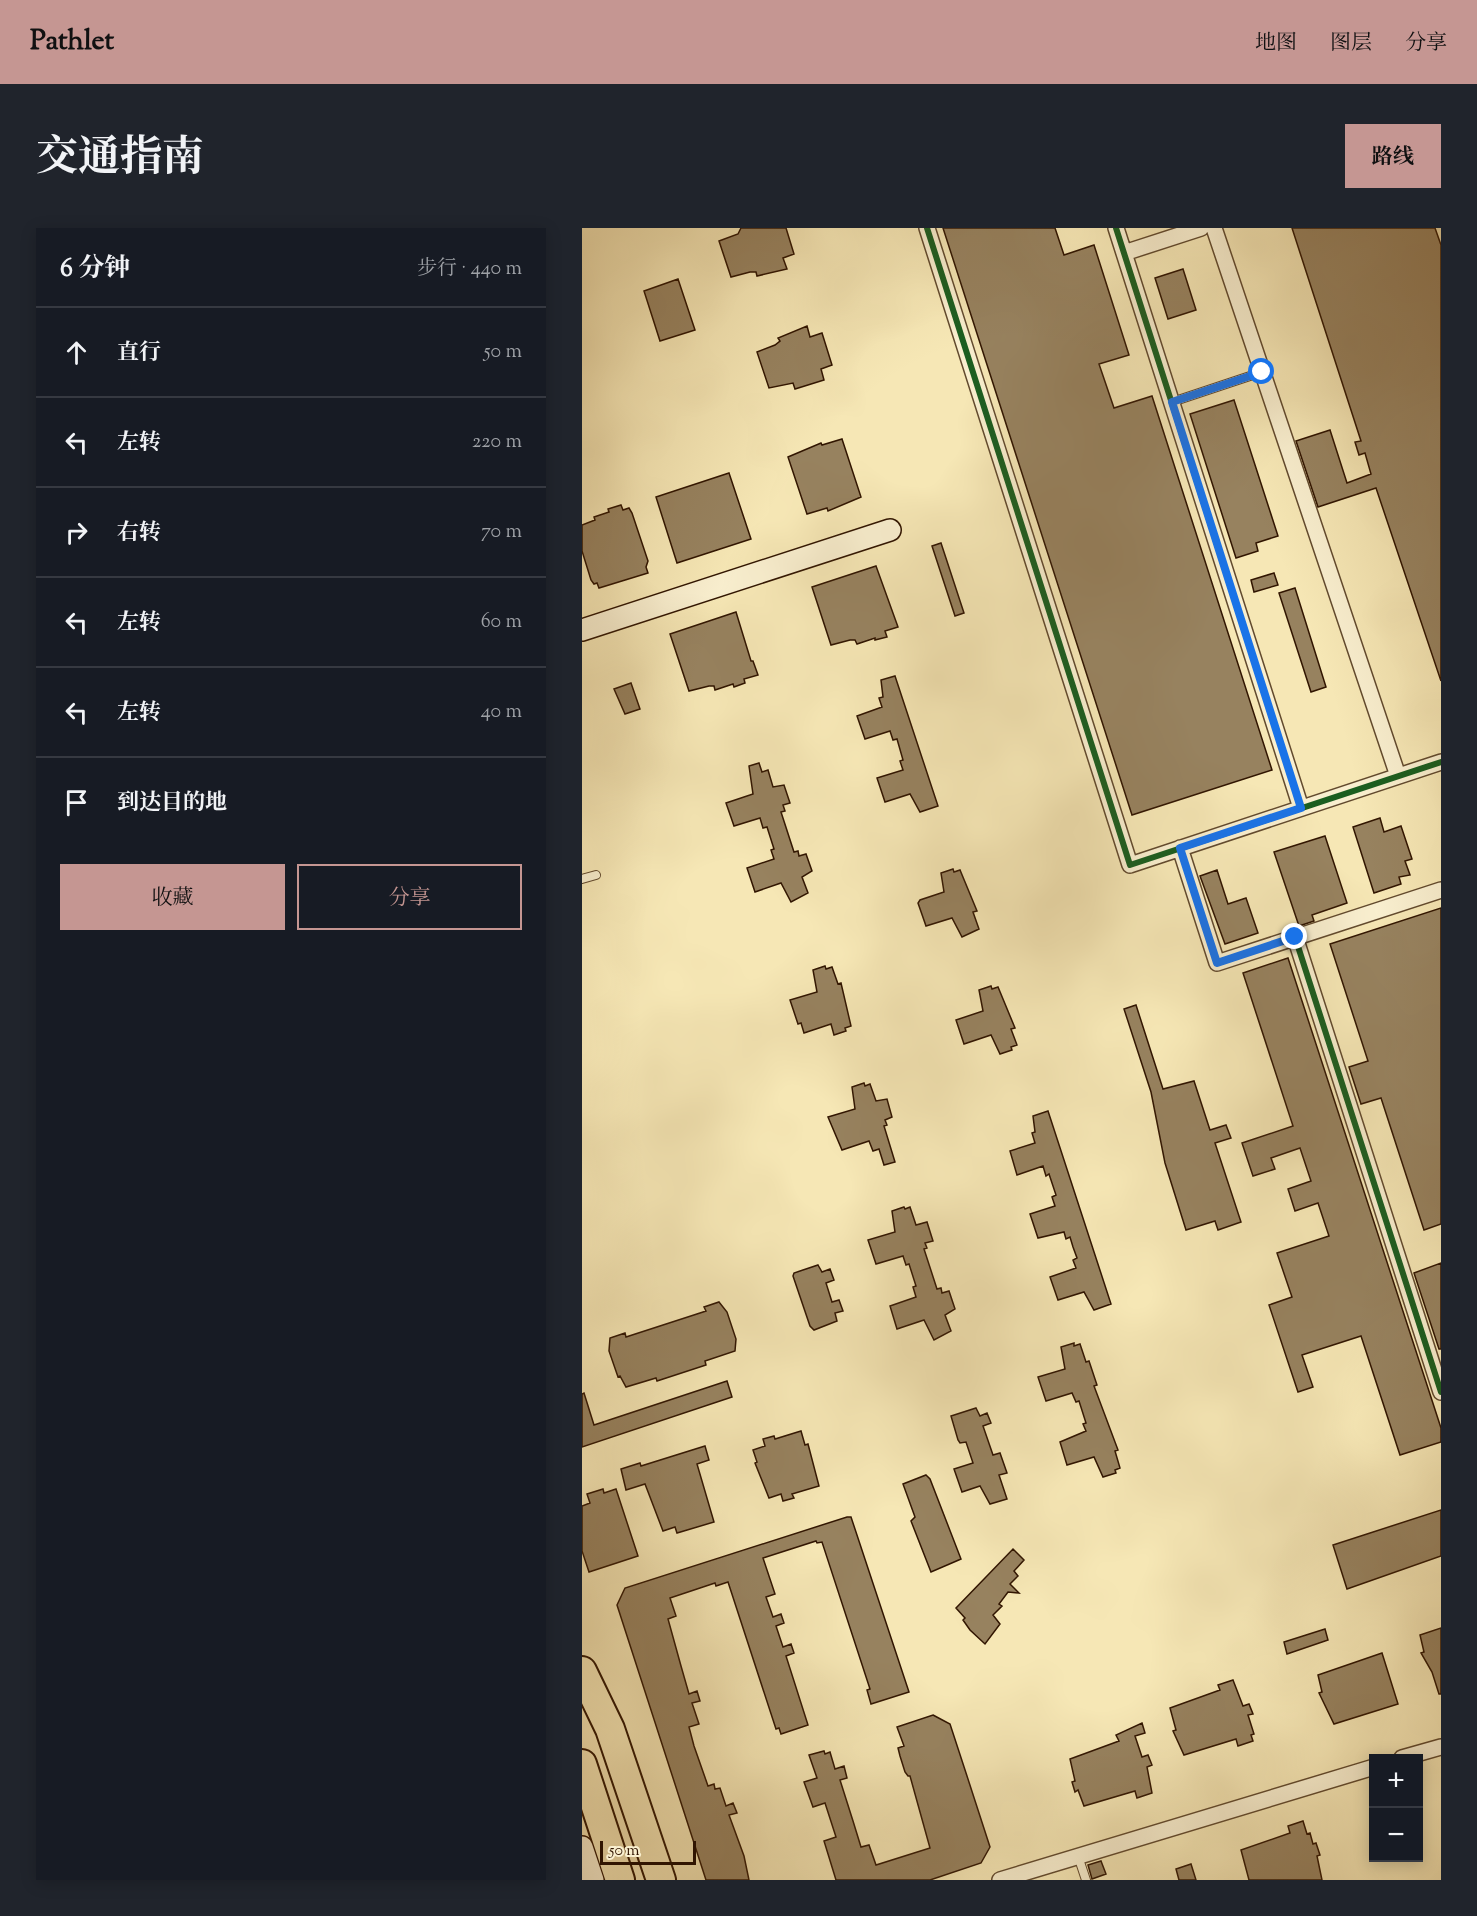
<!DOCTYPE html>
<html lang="zh">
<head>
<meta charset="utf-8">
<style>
	:root { --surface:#171b24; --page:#20242c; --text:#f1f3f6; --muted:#9ea1a6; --line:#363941; --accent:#c59692 }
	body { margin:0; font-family:"Sorts Mill Goudy","Noto Serif SC",serif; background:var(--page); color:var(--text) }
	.controls { position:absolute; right:18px; bottom:18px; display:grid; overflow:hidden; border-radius:0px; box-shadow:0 3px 15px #0003 }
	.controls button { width:54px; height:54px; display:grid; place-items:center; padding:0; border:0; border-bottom:2px solid var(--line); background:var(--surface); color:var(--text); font:30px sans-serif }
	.scale { position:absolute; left:18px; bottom:15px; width:96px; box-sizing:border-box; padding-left:6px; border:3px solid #311501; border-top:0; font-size:16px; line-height:21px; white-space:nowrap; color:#311501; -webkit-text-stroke:4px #f9efcf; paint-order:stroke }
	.stop { position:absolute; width:18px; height:18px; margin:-14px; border:4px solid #1a73e8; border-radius:50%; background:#fff }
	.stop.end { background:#1a73e8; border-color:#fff; box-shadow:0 2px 6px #0008 }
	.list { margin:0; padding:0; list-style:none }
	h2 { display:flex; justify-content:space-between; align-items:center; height:78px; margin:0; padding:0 24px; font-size:26px }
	h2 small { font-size:20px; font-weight:400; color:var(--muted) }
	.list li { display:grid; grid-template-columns:39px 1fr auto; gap:18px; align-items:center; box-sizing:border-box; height:90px; padding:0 24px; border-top:2px solid var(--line) }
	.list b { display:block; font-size:22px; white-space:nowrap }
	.list em { font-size:20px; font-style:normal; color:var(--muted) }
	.actions { display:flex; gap:12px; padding:18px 24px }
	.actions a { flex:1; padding:14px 0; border:2px solid var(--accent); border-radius:0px; text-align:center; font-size:21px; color:var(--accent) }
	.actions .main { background:var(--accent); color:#111 }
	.icon { flex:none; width:33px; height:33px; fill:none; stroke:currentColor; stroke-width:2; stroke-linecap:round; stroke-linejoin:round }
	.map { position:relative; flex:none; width:859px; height:1652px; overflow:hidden; border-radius:0px }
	header { display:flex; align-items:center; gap:36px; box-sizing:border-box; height:84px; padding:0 30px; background:var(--accent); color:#111 }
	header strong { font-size:28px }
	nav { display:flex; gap:33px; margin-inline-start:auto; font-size:21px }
	.intro { display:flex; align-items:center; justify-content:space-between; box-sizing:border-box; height:144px; padding:0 36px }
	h1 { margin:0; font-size:42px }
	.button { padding:15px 27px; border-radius:0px; background:var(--accent); color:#111; font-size:21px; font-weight:700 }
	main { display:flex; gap:36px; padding:0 36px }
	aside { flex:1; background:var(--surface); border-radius:0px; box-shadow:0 3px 15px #0003 }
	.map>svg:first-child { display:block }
</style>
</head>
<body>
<header>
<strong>Pathlet</strong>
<nav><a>地图</a><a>图层</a><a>分享</a></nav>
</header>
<div class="intro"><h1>交通指南</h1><a class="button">路线</a></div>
<main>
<aside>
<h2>6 分钟<small>步行 · 440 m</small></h2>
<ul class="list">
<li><svg class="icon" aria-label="ahead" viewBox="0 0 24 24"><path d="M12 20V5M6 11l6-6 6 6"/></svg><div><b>直行</b></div><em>50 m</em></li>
<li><svg class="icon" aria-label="left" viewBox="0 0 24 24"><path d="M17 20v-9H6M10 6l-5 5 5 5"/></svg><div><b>左转</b></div><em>220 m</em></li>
<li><svg class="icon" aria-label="right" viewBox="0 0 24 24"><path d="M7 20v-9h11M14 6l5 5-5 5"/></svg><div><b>右转</b></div><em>70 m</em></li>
<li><svg class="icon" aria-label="left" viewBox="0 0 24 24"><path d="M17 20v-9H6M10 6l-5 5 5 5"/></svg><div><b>左转</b></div><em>60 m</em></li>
<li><svg class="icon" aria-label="left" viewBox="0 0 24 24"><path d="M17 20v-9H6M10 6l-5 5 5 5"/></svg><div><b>左转</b></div><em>40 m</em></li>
<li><svg class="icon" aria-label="arrive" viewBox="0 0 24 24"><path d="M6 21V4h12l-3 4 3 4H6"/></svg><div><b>到达目的地</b></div></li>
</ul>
<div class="actions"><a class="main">收藏</a><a>分享</a></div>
</aside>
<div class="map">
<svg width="859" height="1652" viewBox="0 0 859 1652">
	<rect width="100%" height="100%" fill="#f6e7b5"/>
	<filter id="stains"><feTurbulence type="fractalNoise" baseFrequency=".00333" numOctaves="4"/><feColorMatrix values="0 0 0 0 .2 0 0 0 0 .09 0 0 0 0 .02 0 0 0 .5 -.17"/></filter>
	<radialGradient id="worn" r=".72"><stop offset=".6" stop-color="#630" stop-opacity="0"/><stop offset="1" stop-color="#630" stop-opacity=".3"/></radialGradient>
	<!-- building -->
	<path fill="#97825f" stroke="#311501" stroke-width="1.5" d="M159,0h45l8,26 -11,4 4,11 -30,7 -1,-4h-6l-19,5 -12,-36 19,-7z
		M361,0h112l9,27 30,-10 35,110 -30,9 15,44 38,-12 120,374 -140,45z
		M710,0h143l6,17v436l-65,-193 -58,19 -22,-66 34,-11 17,53 24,-9 -6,-21 -6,2 -4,-13 6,-1z
		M601,41l13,41 -28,9 -13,-41z
		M96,51l17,51 -35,11 -16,-50z
		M225,98l3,11 12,-4 10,32 -11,4 3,11 -29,9 -2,-6 -24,5 -12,-36 18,-7 5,-4 -2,-3z
		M652,172l44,136 -22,7 2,8 -22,7 -46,-144z
		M260,211l19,58 -33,14 -1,-3 -20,6 -19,-57 33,-14 1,2z
		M147,245l22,66 -74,24 -21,-66z
		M39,277l2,5 6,-2 3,5 16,48 -2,6 2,6 -49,15 -2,-5 -3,1 -3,-4 -9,-29v-26l13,-5 -1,-3 15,-5 -1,-3z
		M359,315l23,70 -9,3 -23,-70z
		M294,338l22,61 -13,4 2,6 -12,3v-2l-18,6 -2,-4h-5l-19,5 -19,-58z
		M692,345l4,12 -24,7 -3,-12z
		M713,360l31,99 -15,5 -32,-99z
		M154,384l15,49h2l5,14 -14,4 1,4 -11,4 -1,-3 -18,6 -1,-4h-5l-20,5 -19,-57z
		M313,448l43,130 -18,6 -10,-18 -25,8 -8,-24 26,-8 -3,-9 3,-1 -6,-21 -4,1 -3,-9 -25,8 -8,-23 25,-9 -3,-9 4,-1 -2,-17z
		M49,455l9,26 -15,5 -11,-25z
		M177,535l3,9 6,-2 5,17 11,-2 6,18 -7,2 2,6 -4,1 13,40 4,-1 1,5 7,-2 6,17 -10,6 6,16 -17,9 -10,-19 -26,9 -8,-24 27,-9 -3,-9 3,-1 -7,-22 -4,1 -3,-10 -26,8 -8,-23 27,-9 -4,-28z
		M798,590l4,14 17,-6 11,33 -7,2 5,14 -11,2 2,7 -27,9 -21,-66z
		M743,608l22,67 -35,12 2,6 -15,5 -25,-74z
		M371,641l1,3 6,-2 17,41 -4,1 6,17 -17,8 -10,-19 -26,8 -8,-23 2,-3 24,-8 -3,-19z
		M635,642l11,34 18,-6 12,35 -33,11 -25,-68z
		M859,680v316l-17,6 -43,-132 -20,6 -12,-37 19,-6 -38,-117z
		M706,730l153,470v14l-41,13 -39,-119 -59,19 11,32 -15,5 -29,-87 23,-8 -15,-44 52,-17 -11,-33 -23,8 -7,-22 23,-8 -11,-33 -29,10 4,11 -22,7 -11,-33 51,-17 -50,-153z
		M243,738l1,3 6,-2 6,17 3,-1 10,43 -6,2 1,3 -12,4 -3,-11 -27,9 -3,-10 -3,1 -8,-24 27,-8 -4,-22z
		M409,758l1,3 6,-2 17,41 -4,1 6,16 -6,2 1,3 -12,4 -9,-19 -27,9 -8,-24 27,-9 -4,-21z
		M554,777l27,84 31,-8 16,49 16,-5 5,13 -16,5 26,79 -23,8 -3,-9 -29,9 -21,-67 -14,-71 -27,-83z
		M282,855l1,3 5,-2 6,17 11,-2 5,18 -7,3 2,5 -3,1 11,36 -11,3 -5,-16 -6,2 -4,-10 -27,9 -14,-33 27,-8 -3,-22z
		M466,883l63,193 -17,6 -10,-18 -26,8 -8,-23 26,-9 -3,-8 4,-2 -4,-11 -3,-10 -4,2 -2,-7 -26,6 -8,-24 25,-8 -3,-9 4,-2 -7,-21 -3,2 -3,-10 -26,9 -7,-24 25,-8 -3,-10 3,-1 -2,-16z
		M322,979l1,2 5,-2 6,18 11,-3 6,19 -8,2 2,5 -3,1 13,40 4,-1 1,5 7,-2 6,18 -10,6 6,16 -17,9 -10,-20 -27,9 -7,-23 26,-9 -3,-10 3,-1 -7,-22 -3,1 -3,-9 -27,8 -8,-24 27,-8 -3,-21z
		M859,1035v86h-2l-25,-76z
		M236,1037l4,7 8,-3 4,11 -8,3 6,19 7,-2 4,11 -8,2 2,8 -23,9 -4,-4 -17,-50 1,-3z
		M137,1074l8,10 9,27 -1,12 -30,10 1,4 -49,16 -1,-3 -30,9 -6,-11 -2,1 -9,-26 1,-13 15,-5 1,4 74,-24 6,-2 -2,-4z
		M492,1115v3l6,-2 6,18 3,-1 8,24 -3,1 24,64 -3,1 5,17 -5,2 1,3 -13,4 -9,-20 -27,8 -7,-23 26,-11 -3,-7 3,-1 -7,-22 -3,1 -4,-9 -26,8 -8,-24 27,-8 -4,-22z
		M145,1153l5,16 -150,50v-53l2,-1 10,32z
		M394,1180l4,8 7,-3 4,10 -8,3 10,29 7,-2 7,20 -8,2 8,24 -17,5 -10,-18 -18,6 -8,-23 19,-6 -7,-21 -6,1 -2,-3 -7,-24z
		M219,1203l4,14 3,-1 11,42 -27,8 2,4 -11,3 -2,-7 -12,4 -14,-35 2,-1 -4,-12 12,-4 -2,-7 11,-3 1,3z
		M123,1218l4,14 -12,4 17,58 -37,11 -2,-6 -12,4 -18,-47 -19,6 -5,-21 19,-6 1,3z
		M344,1247l4,4 31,80 -30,13 -20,-51 4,-4 -12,-33z
		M21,1261l1,4 12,-4 22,67 -49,16 -7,-21v-45l8,-3 -3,-9z
		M859,1282v46l-94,33 -14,-44z
		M265,1289h4l58,175 -38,12 -4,-14 3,-1 -48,-147 -5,1 -1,-2 -53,17 12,36 -9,3 7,20 8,-3 3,9 -8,3 7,21 8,-3 3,9 -8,3 22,69 -27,9 -2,-6 -3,1 -48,-147 -12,4 -1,-3 -45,15 6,18 -8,3 13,47 8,28 8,-3 3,10 -8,2 7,21 -10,3 5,19 14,40 6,-2 1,5 5,-1 6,18 7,-3 4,10 -8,2 15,41 5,24h-43l-89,-275 8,-17z
		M431,1321l11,11 -10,11 4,5 -8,8 9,9 -11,-1 -9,12 3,2 -9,9 7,9 -15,20 -15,-14 -7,-10 2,-2 -9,-10z
		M859,1400v66h-2l-7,-22 -11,-19 3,-1 -4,-17z
		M743,1401l3,11 -41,14 -3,-12z
		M800,1425l16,51 -64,20 -15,-31 3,-1 -4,-17z
		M651,1452l10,26 6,-2 4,10 -5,1 6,19 -3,1 2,6 -15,5 -2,-7 -52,16 -11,-24 3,-1 -6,-22 50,-18 -2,-5z
		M351,1487l17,9 17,52 23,71 -9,16 -51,17h-94l-12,-39 12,-4 -11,-34 -12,4 -9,-25 13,-4 -8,-23 15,-4 1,3 5,-2 5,17 9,-3 3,12 -7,2 13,41 8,26 8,-2 7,20 54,-17 -20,-72h-2l-3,-4 -5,-16 -2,-8 6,-2 -7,-19z
		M560,1495l3,10 -10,3 7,21 6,-2 4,10 -5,2 5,26 -15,5 -2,-7 -51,15 -6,-16 -3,2 -3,-10 3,-1 -5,-22 49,-18 -3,-6z
		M721,1593l4,13 3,-1 3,11 3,-1 4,12 -3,1 5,24h-73l-8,-30 49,-17 -2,-7z
		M519,1633l5,13 -14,5 -4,-14z
		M609,1636l5,16h-17l-3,-11z"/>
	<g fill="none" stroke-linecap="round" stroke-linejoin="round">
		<!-- lane casing -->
		<g stroke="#624a2e" stroke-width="10">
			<path id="lane" d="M590,174l90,-30
				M0,651l14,-4
				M496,1628l8,24"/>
		</g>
		<!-- street casing -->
		<g stroke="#624a2e" stroke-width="18">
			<path id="street" d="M345,0l203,637 311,-103
				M534,0l185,580
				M632,0l184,548
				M542,25l77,-25
				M598,620l37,115 224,-73
				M713,709l146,455
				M820,1530l39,-11
				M418,1652l374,-113"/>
		</g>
		<!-- secondary casing -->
		<g stroke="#311501" stroke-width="24">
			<path id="secondary" d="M0,402l308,-100
				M0,1619l11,33"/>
		</g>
		<!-- highway casing -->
		<g stroke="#311501" stroke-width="32">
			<path id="highway" d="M0,1443l28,58 51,151
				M0,1536l38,116"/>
		</g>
		<!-- lane -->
		<use href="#lane" stroke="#f9efcf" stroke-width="8"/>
		<!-- street -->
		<use href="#street" stroke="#f9efcf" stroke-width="15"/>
		<!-- secondary -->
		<use href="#secondary" stroke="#f9efcf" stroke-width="21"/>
		<!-- highway -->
		<use href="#highway" stroke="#f6e7b5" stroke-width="28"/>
		<!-- cycleway casing -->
		<g stroke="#f9efcf" stroke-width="10">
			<path id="cycleway" d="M345,0l203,637 311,-103
				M534,0l185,580
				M713,709l146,455"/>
		</g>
		<!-- cycleway -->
		<use href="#cycleway" stroke="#1b5e20" stroke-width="6"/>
	</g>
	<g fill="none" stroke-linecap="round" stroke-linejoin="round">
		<!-- route -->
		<path stroke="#1a73e8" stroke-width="8" d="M680,144l-90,30 129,406 -121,40 37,115 78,-26"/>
	</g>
	<rect width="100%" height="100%" filter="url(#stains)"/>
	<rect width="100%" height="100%" fill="url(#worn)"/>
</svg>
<div class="controls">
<button>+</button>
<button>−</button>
</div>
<div class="scale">50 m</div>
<div class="stop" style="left:680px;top:144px"></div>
<div class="stop end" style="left:713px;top:709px"></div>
</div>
</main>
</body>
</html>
